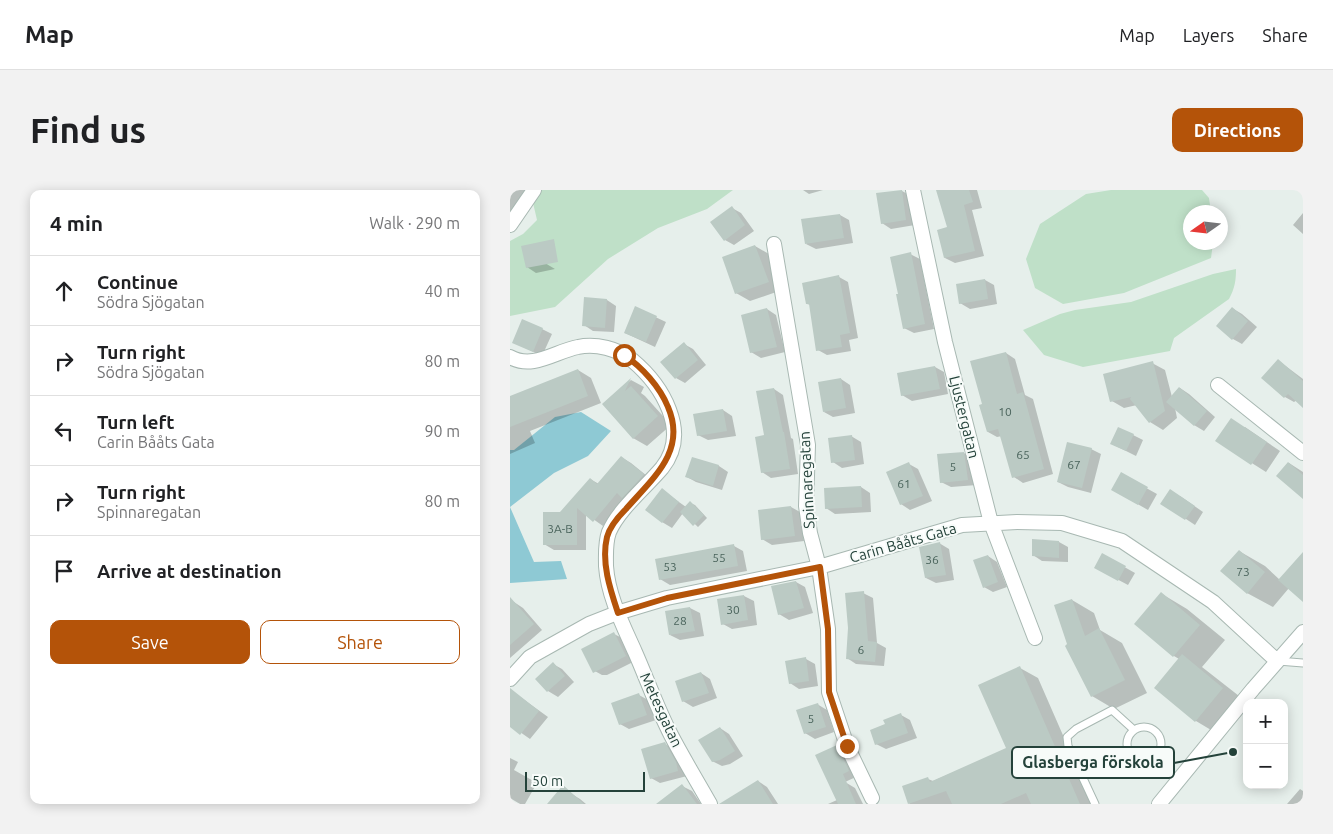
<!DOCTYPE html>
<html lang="en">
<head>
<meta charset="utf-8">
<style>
	:root { --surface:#fff; --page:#f2f2f2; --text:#202124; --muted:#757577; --line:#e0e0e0; --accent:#b45309 }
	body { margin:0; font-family:Ubuntu,sans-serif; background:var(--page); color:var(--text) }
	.controls { position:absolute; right:15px; bottom:15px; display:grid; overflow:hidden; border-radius:10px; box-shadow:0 2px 12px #0003 }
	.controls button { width:45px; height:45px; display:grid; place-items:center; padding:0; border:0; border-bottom:1px solid var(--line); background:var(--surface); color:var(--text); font:25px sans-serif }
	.compass { position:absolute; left:673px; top:15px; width:45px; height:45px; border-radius:50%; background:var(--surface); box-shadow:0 2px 12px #0003; rotate:256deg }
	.scale { position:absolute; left:15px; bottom:12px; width:120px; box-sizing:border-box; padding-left:5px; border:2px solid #24423a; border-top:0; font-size:14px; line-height:18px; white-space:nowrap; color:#24423a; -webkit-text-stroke:4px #f7fbf9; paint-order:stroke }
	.stop { position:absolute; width:15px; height:15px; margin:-11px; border:4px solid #b45309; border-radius:50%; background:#fff }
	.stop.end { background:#b45309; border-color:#fff; box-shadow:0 1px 5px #0008 }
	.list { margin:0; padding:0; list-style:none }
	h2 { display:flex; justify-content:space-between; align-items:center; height:65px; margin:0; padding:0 20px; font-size:21px }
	h2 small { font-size:16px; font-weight:400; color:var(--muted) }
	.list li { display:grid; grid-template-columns:32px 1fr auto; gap:15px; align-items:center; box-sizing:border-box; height:70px; padding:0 20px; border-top:1px solid var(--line) }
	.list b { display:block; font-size:19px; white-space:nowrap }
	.list p { margin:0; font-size:16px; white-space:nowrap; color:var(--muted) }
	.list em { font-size:16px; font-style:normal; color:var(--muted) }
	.actions { display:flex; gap:10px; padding:15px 20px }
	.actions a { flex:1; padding:11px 0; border:1px solid var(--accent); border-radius:10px; text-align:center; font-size:18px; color:var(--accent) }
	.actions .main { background:var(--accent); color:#fff }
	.icon { flex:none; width:28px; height:28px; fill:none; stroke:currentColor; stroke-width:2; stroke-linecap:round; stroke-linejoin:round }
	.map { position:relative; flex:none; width:793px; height:614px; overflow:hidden; border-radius:10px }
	header { display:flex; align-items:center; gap:30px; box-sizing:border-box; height:70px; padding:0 25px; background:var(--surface); border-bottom:1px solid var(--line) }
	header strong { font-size:24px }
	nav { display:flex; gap:28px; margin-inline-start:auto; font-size:18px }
	.intro { display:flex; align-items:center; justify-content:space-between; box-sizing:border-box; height:120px; padding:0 30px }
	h1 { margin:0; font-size:35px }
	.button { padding:12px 22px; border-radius:10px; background:var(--accent); color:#fff; font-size:18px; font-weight:700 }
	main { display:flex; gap:30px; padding:0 30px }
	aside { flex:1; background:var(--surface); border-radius:10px; box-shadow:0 2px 12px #0003 }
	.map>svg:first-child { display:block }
</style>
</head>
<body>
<header>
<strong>Map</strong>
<nav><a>Map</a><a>Layers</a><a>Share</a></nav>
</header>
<div class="intro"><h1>Find us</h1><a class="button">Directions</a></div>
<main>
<aside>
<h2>4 min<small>Walk · 290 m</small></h2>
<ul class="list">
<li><svg class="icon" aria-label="ahead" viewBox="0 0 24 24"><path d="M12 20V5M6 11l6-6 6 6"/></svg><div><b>Continue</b><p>Södra Sjögatan</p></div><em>40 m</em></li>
<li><svg class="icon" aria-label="right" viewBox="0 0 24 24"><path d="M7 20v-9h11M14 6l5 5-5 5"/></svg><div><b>Turn right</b><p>Södra Sjögatan</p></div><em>80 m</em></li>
<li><svg class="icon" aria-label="left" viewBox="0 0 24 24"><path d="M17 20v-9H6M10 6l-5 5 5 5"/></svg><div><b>Turn left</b><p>Carin Bååts Gata</p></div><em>90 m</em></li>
<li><svg class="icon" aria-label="right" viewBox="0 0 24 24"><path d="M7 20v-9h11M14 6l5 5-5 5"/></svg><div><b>Turn right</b><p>Spinnaregatan</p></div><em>80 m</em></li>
<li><svg class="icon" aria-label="arrive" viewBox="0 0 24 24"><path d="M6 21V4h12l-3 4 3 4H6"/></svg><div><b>Arrive at destination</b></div></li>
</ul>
<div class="actions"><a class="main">Save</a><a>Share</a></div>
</aside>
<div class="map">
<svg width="793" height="614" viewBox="0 0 793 614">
	<rect width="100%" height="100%" fill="#e6efeb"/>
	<!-- green -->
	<path fill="#bfe0c8" d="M20,0h203l-26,19 -49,19 -50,31 -53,48 -45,9v-75l13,-7 14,-14z
		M601,0h91l7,8 2,14h-20v30l22,1 -2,15 -87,35 -61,11 -28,-16 -9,-29 14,-35 46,-30z
		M726,79c0,11 -1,19 -7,30l-55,39 -4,13 -87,16 -39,-12 -21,-25 37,-16 15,-4 56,-8 82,-28z"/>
	<!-- water -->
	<path fill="#8ec9d4" d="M71,222l30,19 -23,25 -34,17 -44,34v-57h4l41,-33z
		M0,317l24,55 27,-1 6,18 -57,4z"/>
	<!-- shadow -->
	<path fill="#0003" d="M0,0h18l-14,24 -4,-2z
		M293,0h20l-14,4z
		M427,0h40l5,18 -10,2 12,46 -29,7 -10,-5 4,-30z
		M392,1l9,5 4,29 -24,4 -9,-6z
		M222,18l9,5 13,18 -20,14 -9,-5z
		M793,23v21l-10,-9z
		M330,25l9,5 4,23 -37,6 -10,-5z
		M245,56l14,8 13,36 -32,11 -14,-8z
		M13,60l32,19 -19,4 -9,-6z
		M400,64l10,5 14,70 -20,4 -10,-5 -4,-33z
		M329,87l9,5 10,56 -9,2 2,11 -24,4 -9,-5 -7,-45 -4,-1z
		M475,90l9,5 3,19 -27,5 -10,-6z
		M75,109l22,1 9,6 -2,26 -21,-1 -9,-6z
		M126,118l30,14 -11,25 -30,-14z
		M722,118l10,6 15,13 -15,17 -9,-5z
		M257,119l9,6 9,37 -24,6 -10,-6z
		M32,139l10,5 -10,22 -29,-14z
		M174,154l9,5 13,16 -21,18 -9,-5z
		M496,163l9,6 10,36 8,4 20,75 -30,9 -9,-6 -12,-41 -5,1 -9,-5 -5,-27z
		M769,171l24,18v27l-6,-6 -3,2 -9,-5 -22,-19z
		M642,173l13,7 7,27 8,-9 9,6 26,23 -11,14 -10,-6 -19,-17 2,10 -14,12 -13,-8 -13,-17 -13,3 -12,-7z
		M425,177l9,5 4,22 -36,7 -10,-6z
		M68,180l13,8 10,25 -71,28 5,12 -25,11v-56z
		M331,189l9,6 5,28 -22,4 -9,-5z
		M121,190l13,7 -3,6 4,3 26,29 -24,21 -14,-8 -30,-34z
		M264,199l9,6 8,43 2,1 5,35 -27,4 -9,-6 3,-36z
		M213,220l9,6 4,20 -28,4 -10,-5z
		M735,237l35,24 -14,21 -49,-31z
		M623,245l10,5 -7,16 -24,-12z
		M341,246l10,6 3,22 -22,4 -9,-6z
		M581,259l10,5 -10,39 -23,-6 -10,-5z
		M454,263l9,6 4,26 -26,2 -10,-5z
		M111,267l10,6 21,17 -26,18 -23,28 -17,-12v36h-32l-10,-6 46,-65 9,5z
		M183,268l26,8 9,6 -6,18 -26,-8 -9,-5z
		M779,273l14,9v26l-25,-22z
		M399,274l9,5 14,32 -22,9 -9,-6z
		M611,284l36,20 -9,16 -35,-20z
		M351,297l9,6 1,19 -36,2 -9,-6z
		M152,300l24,17 4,-4 5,2 12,13 -9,9 -15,-14 -11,15 -10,-6z
		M670,306l23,16 -8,13 -33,-22z
		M281,317l9,5 4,29 -32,4 -10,-6z
		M549,352l9,5v15l-26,-1 -9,-6z
		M429,353l10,6 5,31 -18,3 -10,-5z
		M224,356l9,5 4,20 -77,14 -10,-6z
		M729,361l26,15 15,14 23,-26v45l-14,-11 -16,19 -26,-14z
		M593,365l32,18 -7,12 -32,-17z
		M478,366l9,6 10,25 -14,5 -9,-5z
		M286,392l9,5 8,26 -24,7 -10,-6z
		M353,403l10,5 4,45 9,5 -2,18 -28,-2 -9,-6z
		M652,404l25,15 38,31 -23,27 46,36 -27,33 -25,-15 -17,-62 -5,-3z
		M234,406l10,5 3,24 -25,4 -9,-5 -4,-24z
		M562,410l22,13 6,17 22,13 25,50 -33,16 -22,-13 -23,-51z
		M4,412l9,6 19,22 -32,28v-52z
		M180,418l10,5 4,23 -24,4 -10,-5z
		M104,444l10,5 11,22 -28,14h-5l-9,-5z
		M296,469l9,5 3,22 -19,3 -9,-6z
		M43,474l9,5 12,13 -16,15 -10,-6 -11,-12z
		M510,478l18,10 55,126h-184l19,-25 5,2 75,-32z
		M191,483l9,6 7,19 -24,9 -10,-6z
		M2,501l36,26 -18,22 -20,-14v-31z
		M129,505l9,5 8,20 -27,9 -9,-5z
		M307,514l10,6 7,22 -19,7 -10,-6z
		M391,525l9,5 7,18 -31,11 -10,-5 10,-20z
		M210,538l9,6 14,22 -13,8 -8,2 -10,-5z
		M155,554l9,5 13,27 -27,7 -9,-5z
		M327,556l10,6 11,24 -13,6 10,6 8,16h-35l9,-4z
		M0,568l8,4 -4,8 23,13 -12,21h-5l-10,-6z
		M248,591l9,6 11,17h-42l-4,-7z
		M172,596l10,5 9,13h-43z
		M52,598l18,11 6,5h-35l-1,-1z
		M790,599l3,2v13h-16z"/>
	<!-- building -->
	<path fill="#bbcac4" d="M392,0l4,30 -25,4 -5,-31z
		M426,0h33l4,12 -9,3 11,46 -31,7 -7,-28 10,-3z
		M222,16l13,19 -21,16 -14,-19z
		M330,24l4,24 -39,6 -4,-25z
		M44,49l4,23 -32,6 -5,-22z
		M245,55l14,37 -34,12 -13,-37z
		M401,62l14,72 -22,5 -7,-35h2l-8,-37z
		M329,85l11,58 -10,2 2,12 -26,4 -7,-47h-3l-4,-21z
		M475,89l3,20 -29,5 -3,-20z
		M74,107l23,2 -2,29 -23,-2z
		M125,116l22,10 -11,26 -22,-9z
		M722,117l16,14 -16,19 -16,-14z
		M257,118l10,39 -27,6 -9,-38z
		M12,129l21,9 -10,24 -21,-9z
		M174,152l14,18 -23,19 -15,-17z
		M496,162l11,42 6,-2 21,77 -32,9 -14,-49 -11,3 -8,-27 3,-1 -12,-43z
		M768,169l25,22v27l-15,-14 -4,4 -23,-20z
		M643,171l12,50 -16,12 -19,-24 1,-2 -21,5 -7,-28z
		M425,176l5,23 -39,7 -4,-23z
		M68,179l10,27 -78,31v-31z
		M121,188l-6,13 6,-5 27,30 -25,23 -31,-35z
		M331,188l5,30 -23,4 -5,-30z
		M669,197l28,24 -13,15 -28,-24z
		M264,198l9,44h1l6,37 -29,4 -6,-36 9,-2 -8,-44z
		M213,219l4,22 -30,5 -4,-22z
		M721,228l36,24 -16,23 -36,-24z
		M608,237l16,7 -8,17 -16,-7z
		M342,245l3,25 -24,3 -3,-25z
		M557,252l25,6 -10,40 -25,-6z
		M454,262l4,28 -28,3 -3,-29z
		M111,266l23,18 -6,7 -16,17 -5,-5 -24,29 -16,-14v37h-34v-33h17l30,-34 7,6z
		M182,267l27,8 -6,21 -28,-9z
		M399,272l14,34 -23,9 -14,-33z
		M778,272l15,13v24l-27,-23z
		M611,282l27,15 -10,18 -27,-15z
		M351,296l1,21 -37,2 -1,-21z
		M152,298l17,14 -17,21 -17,-13z
		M660,299l25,17 -10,14 -25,-16z
		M180,311l14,14 -11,11 -13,-14z
		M281,316l4,30 -34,4 -3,-30z
		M522,349l27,2v17l-27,-2z
		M430,352l6,33 -21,3 -6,-31z
		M224,354l4,22 -79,14 -4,-21z
		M729,360l26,22 -18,22 -27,-23z
		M793,362v50l-25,-22z
		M592,363l24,13 -8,15 -24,-13z
		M478,365l10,27 -15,6 -10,-28z
		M286,391l8,27 -26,7 -7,-29z
		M354,401l4,50 9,1 -2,20 -29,-3 2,-31 -3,-35z
		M651,402l39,33 -27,32 -39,-33z
		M234,405l4,25 -27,5 -4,-26z
		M0,407l24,27 -24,21z
		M562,409l13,37 14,-8 26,52 -34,17 -26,-51 2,-2 -13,-39z
		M180,417l5,24 -26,4 -4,-24z
		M104,442l12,24 -33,17 -12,-24z
		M672,464l41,34 -28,34 -41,-34z
		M296,467l3,24 -20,3 -4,-23z
		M43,472l12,14 -18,16 -12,-13z
		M510,476l60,138h-49l-5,-11 -25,11h-49l-6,-13 -38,13 -6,-18 26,-9 2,5 76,-34 -28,-63z
		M191,482l8,21 -27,9 -7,-21z
		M0,498l29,23 -19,24 -10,-8z
		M129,503l8,22 -28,10 -8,-22z
		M308,513l8,24 -22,7 -8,-24z
		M391,523l7,20 -33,12 -5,-15 15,-6 -2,-4z
		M210,537l15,24 -15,9 -8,2 -14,-22z
		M155,552l11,20 2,9 -28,8 -9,-30z
		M327,555l12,26 -6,3 13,30h-18l-23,-49z
		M248,590l15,24h-54z
		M172,594l15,20h-41z
		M53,595l21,19h-37z"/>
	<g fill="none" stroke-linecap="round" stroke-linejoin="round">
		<!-- service casing -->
		<g stroke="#a8b8b2" stroke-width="9">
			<path id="service" d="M768,471l25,2
				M617 554a17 17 0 1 1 34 0a17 17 0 1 1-34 0Z
				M585,614l-27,-58 -1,-9 9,-8 36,-19 22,20"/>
		</g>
		<!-- minor casing -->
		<g stroke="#a8b8b2" stroke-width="16">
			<path id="minor" d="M403,0l32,152 46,181 44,115
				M0,35l24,-35
				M264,54l34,201 -2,61 4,27 9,34 9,62 1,63 18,54 25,52
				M0,167c23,13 46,-6 68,-10 18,-4 40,2 54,13 30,25 59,72 30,108 -17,20 -43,41 -53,64 -4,11 -3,23 -3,34 2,30 17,59 29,86 12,27 22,56 36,83 12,23 26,46 39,69
				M708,195l85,68
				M0,489l20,-22 59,-33 28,-11 50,-15 152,-31 143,-42 55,-3 45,1 60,18 91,61 64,59
				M649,614l94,-115 50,-57"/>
		</g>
		<!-- service -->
		<use href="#service" stroke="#fff" stroke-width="7"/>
		<!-- minor -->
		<use href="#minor" stroke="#fff" stroke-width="14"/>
	</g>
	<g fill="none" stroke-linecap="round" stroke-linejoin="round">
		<!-- route -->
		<path stroke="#b45309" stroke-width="6" d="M114,165c18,12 36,32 44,52 19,44 -15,71 -42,102 -8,8 -16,17 -19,28 -6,25 3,52 11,76l49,-15 153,-31 8,62 1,63 18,54"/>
	</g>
	<g text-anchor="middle" stroke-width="4" stroke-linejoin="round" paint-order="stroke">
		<!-- number labels -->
		<g font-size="12" fill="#4a645c">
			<text x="495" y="226">10</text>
			<text x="513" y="269">65</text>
			<text x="564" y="279">67</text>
			<text x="443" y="281">5</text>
			<text x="394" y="298">61</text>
			<text x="50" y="343">3A-B</text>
			<text x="209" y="372">55</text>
			<text x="422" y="374">36</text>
			<text x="160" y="381">53</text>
			<text x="733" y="386">73</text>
			<text x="223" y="424">30</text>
			<text x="170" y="435">28</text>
			<text x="351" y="464">6</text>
			<text x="301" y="533">5</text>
		</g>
		<!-- street labels -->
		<g font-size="15" fill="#24423a" stroke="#f7fbf9">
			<text transform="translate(454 227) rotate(76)" y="5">Ljustergatan</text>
			<text transform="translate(297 290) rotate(-93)" y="5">Spinnaregatan</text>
			<text transform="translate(393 353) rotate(-16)" y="5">Carin Bååts Gata</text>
			<text transform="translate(151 520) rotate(65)" y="5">Metesgatan</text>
		</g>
	</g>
	<!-- callouts -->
	<path fill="none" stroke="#24423a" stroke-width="2" d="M723 562L664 573"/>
	<circle fill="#24423a" stroke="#f7fbf9" stroke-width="2" cx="723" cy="562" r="5"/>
	<rect fill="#f7fbf9" stroke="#24423a" stroke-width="2" x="502" y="557" width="162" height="31" rx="5"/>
	<g font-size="16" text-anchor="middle" font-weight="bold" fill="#24423a">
		<text x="583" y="578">Glasberga förskola</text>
	</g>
</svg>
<div class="controls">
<button>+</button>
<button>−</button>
</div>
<svg class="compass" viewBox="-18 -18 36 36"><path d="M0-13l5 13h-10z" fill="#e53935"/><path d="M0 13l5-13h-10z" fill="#757577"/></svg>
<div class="scale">50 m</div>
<div class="stop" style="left:114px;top:165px"></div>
<div class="stop end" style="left:337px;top:556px"></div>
</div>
</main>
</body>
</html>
